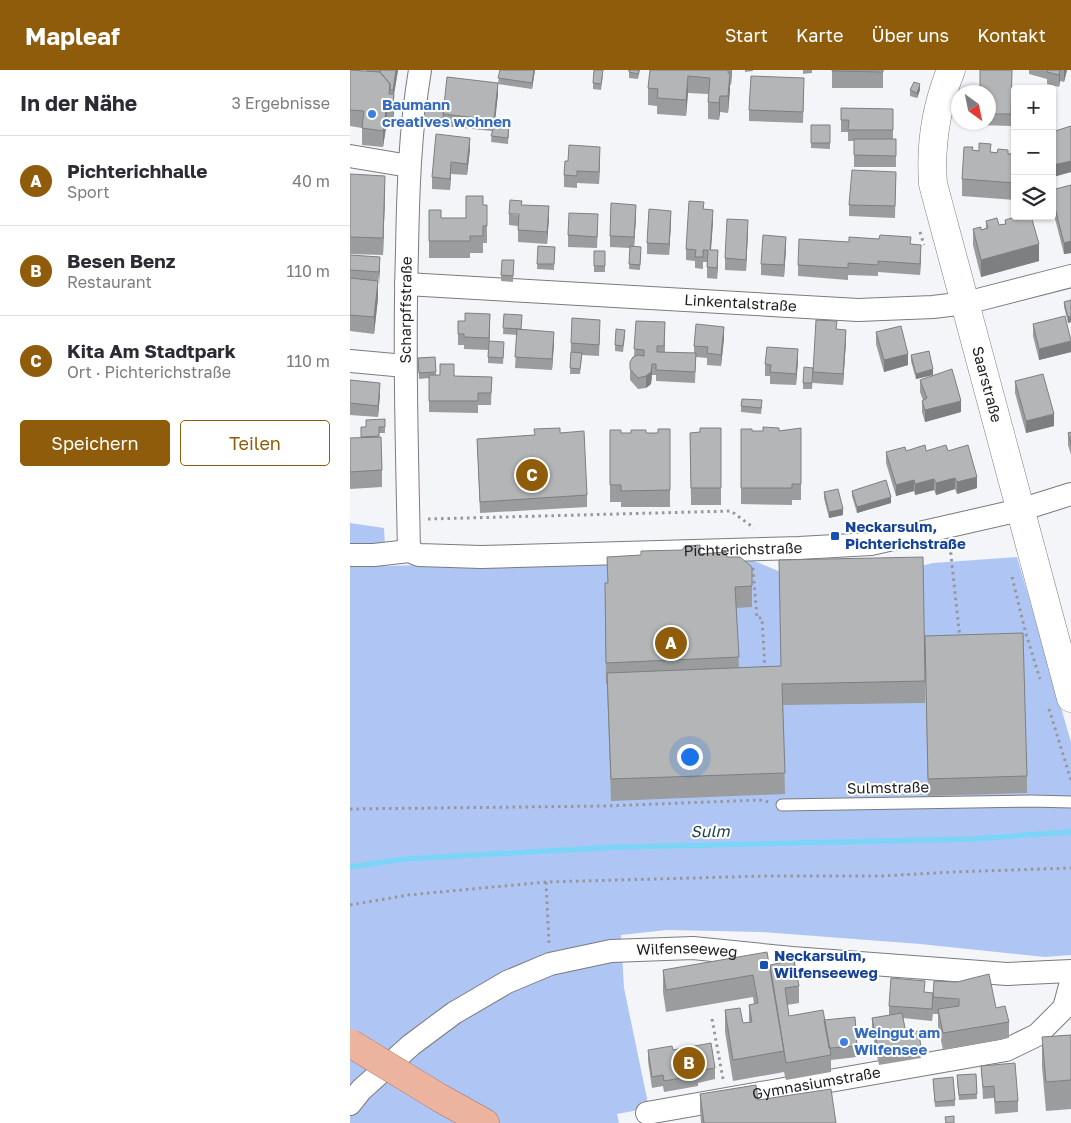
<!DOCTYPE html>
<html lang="de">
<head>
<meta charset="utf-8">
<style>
	:root { --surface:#fff; --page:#f7f7f7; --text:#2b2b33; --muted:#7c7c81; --line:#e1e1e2; --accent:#8f5c0b }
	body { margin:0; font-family:"Golos Text",sans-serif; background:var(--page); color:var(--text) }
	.controls { position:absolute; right:15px; top:15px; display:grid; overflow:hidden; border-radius:5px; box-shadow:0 1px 4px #0004 }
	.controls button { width:45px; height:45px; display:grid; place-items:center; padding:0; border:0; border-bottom:1px solid var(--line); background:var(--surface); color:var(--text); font:25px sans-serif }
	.compass { position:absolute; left:601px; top:15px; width:45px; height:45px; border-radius:50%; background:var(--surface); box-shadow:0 1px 4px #0004; rotate:147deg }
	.you { position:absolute; left:339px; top:686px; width:18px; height:18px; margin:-12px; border:4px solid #fff; border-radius:50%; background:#1a73e8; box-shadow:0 0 0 8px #1a73e833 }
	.badge { display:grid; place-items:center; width:32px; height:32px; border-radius:50%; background:var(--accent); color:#fff; font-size:16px; font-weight:700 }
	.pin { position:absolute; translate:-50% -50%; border:2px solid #fff; box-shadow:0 1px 5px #0006 }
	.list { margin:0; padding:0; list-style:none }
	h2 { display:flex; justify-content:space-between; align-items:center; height:65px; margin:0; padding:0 20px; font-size:21px }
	h2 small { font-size:16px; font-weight:400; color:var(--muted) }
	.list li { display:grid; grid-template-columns:32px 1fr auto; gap:15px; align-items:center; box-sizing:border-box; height:90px; padding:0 20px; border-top:1px solid var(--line) }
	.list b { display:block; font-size:19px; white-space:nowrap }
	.list p { margin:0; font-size:16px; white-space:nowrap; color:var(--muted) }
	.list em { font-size:16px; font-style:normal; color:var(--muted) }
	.actions { display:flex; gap:10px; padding:15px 20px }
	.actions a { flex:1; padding:11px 0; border:1px solid var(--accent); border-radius:5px; text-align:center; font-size:18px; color:var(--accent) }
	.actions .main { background:var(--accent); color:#fff }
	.icon { flex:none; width:28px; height:28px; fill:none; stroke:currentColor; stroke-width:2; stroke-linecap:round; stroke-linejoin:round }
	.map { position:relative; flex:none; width:721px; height:1053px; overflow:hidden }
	header { display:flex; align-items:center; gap:30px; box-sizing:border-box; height:70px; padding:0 25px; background:var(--accent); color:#fff }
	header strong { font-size:24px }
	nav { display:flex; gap:28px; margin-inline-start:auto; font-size:18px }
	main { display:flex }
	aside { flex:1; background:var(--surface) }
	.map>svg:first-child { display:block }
</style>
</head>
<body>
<header>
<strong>Mapleaf</strong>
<nav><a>Start</a><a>Karte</a><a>Über uns</a><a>Kontakt</a></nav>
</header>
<main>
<aside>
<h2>In der Nähe<small>3 Ergebnisse</small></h2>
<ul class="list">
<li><span class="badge">A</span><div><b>Pichterichhalle</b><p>Sport</p></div><em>40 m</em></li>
<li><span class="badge">B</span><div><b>Besen Benz</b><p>Restaurant</p></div><em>110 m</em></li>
<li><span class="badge">C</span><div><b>Kita Am Stadtpark</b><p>Ort · Pichterichstraße</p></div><em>110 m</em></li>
</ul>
<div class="actions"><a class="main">Speichern</a><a>Teilen</a></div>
</aside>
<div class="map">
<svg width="721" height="1053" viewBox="0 0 721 1053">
	<rect width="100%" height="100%" fill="#f4f5f8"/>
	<!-- green -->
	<path fill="#afc6f5" d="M0,453l34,5 2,38 356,-10 46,19 56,10 89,-22 84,-6 54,185v213l-26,2 -125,-13 -159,-12 -94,-2 -46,5 3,53 25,120 -32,6 2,9h-269z"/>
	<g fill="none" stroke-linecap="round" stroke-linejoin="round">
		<!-- stream -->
		<path stroke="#7cd5f6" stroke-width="5.5" d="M0,797l55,-8 214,-12 352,-8 100,-7"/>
		<!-- service casing -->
		<g stroke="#7a7b7e" stroke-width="13">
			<path id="service" d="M432,735l249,-4 40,1"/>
		</g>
		<!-- minor casing -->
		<g stroke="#7a7b7e" stroke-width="24">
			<g id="minor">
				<path d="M0,86l59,10"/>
				<path id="s1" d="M56,214l452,26 75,-3 33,-4 105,-27"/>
				<path d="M0,291l55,5"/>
				<path id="s2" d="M59,481c-2,-100 -5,-200 -2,-300 1,-60 3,-121 13,-181"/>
				<path id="s3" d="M0,485h24l35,-4 10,4 62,2 318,-9 72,-4 149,-34 51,-16"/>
				<path id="s4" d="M0,1034l11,-14 50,-45 43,-32 53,-31 43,-18 61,-13 82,-3 99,10 215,16 64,-3"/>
				<path id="s5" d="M297,1043l359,-63 31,-15 27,-27 7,-26"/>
			</g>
		</g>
		<!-- tertiary casing -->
		<g stroke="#7a7b7e" stroke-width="29">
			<g id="tertiary">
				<path id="s6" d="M601,0c-15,37 -21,73 -18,114l138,514"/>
			</g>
		</g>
		<!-- trunk casing -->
		<g stroke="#a17363" stroke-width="29">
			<path id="trunk" d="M90,1028l45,25"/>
		</g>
		<!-- path -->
		<path stroke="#969799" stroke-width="3" stroke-dasharray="2.5 4" stroke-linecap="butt" d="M570,162l4,13
			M78,449l303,-8 23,17
			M600,476l10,93
			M403,498l4,50h5l3,52
			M662,507l14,57 14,45
			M699,639l22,71
			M0,739l256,-3 153,-6 10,2
			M196,812l3,62
			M0,835l58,-10 138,-13 219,-6h118l70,-4 118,-4
			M362,949l11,60"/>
		<!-- service -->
		<use href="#service" stroke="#fff" stroke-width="11"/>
		<!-- minor -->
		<use href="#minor" stroke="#fff" stroke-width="22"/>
		<!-- tertiary -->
		<use href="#tertiary" stroke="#fff" stroke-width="28"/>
		<!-- trunk -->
		<use href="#trunk" stroke="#ecb39f" stroke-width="28"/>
		<!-- trunk-bridge casing -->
		<g stroke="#a17363" stroke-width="29" stroke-linecap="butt">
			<path id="trunk-bridge" d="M0,973l90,55"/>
		</g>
		<!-- trunk-bridge -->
		<use href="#trunk-bridge" stroke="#ecb39f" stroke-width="28"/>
	</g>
	<!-- wall -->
	<path fill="#9a9c9d" d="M0,0l16,1v-1h32l-4,24v17l-1,11 -6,-1 -4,26 -21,-2v-17l-12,-2z
		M150,0h35l-3,19 -34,-5z
		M279,0h11l-2,9 -9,-1z
		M300,0h82l-1,15h-1l-2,28 -8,-1 -1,8 -11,-1v-25l-20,-1 -2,23 -29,-2v-8l-9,-1v-17z
		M395,0h8v1l-8,1z
		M453,0h9v3l-9,1z
		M482,0h51v18h-51z
		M662,0l-1,56 -31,-1v-3h8v-30z
		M679,0h38l-3,12 -4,-1 -1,6 -12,-3v-5l-18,-5z
		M253,5l-2,15 -8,-1v-6z
		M454,19l-1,34 -54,-2v-11z
		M560,20h10l-3,8 -7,-2z
		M148,24l-4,32 6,3h9l-1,15 -17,-2 1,-11 -68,-7v-6l20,-15z
		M491,38l52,1v30h3v28h-42v-26h-6v-9h-7z
		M461,55h19v24l-19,-1z
		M721,56v46l-18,5 -1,-4v-41z
		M120,79l-3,26 -16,-1 -1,16 -18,-1v-12z
		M623,80l42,4v46l-53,-4v-17z
		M250,88l-1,26 -22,-1v5l-13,-1v-12z
		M546,102l-1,46 -46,-2v-11z
		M0,104l35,18 -2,63 -33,-1z
		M721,115v68l-7,1 -12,-47v-17z
		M133,135h4v38h-4v10h-13v5h-41v-48l12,8h25z
		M354,139l9,12 -2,29 7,12 -1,17 -10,-1v-16h-4v7l-8,-1v-7l-9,-1v-11z
		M159,144l40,4 -2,26 -29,-2v-16l-9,-1z
		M286,146l-2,30 7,6 -1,18 -11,-1 1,-21 -20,-1v-11z
		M672,146l17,45 -58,16 -8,-32v-16l8,1 5,-2v-7l13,4 6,-1v-4h11l6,-1z
		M321,152l-2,33 -22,-1v-11z
		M248,156l-1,22 -29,-1v-12z
		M398,161l-2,40 -21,-1v-12z
		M561,174l10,12 -1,19 -42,-3v4l-30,-1v5l-50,-4v-11z
		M188,176l17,1 -1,23 -17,-1z
		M436,178l-2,29 -23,-2v-11z
		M244,181h11v21h-11z
		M0,185l30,13 -2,16v14l-4,36 -24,-3z
		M164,190l-1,22 -12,-1v-6z
		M721,230v22l-3,1 -4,-16v-5z
		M140,244v27l14,7 -1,16 -15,-1v-13l-24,-1v-4h-6v-11l7,-13z
		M154,244l18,16 32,13 -2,27 -37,-2 2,-33 -14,-1z
		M286,251l29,1v30l29,1v-7l30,-8 -3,28 -14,-1v-7l-11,-1 -1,26 -39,-2v-6h-4l-1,9 -5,4 -8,1 -8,-9v-18l4,-5z
		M683,254l38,28 -32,8 -6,-24z
		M250,261l-1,25 -17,-1 -2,19h-10l1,-31z
		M526,262l32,33 -24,7 -8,-28z
		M275,266l-2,16 -8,-1v-6z
		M496,271l-3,44 -30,-2v-11z
		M561,285l22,20 -17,4 -5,-18z
		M85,287l1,18 18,1 38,1 -1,28h-13v8l-49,-1v-34l-10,1 -1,-21z
		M448,291l-2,24 -26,-1v-8h-5v-12z
		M463,303l-1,16h-9v-6z
		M0,310l30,14 -2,23 -28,-2z
		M570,310l41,32 -36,10 -3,-10v-11l1,-1 -3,-8z
		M665,311l39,45 -28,7 -11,-40z
		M391,336h21l-1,8 -20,-2z
		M35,349v14h-6l3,37v17l-32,2v-51h11v-11h5z
		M371,358v77h-30l-1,-72 10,-1z
		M451,358v72h-9v5l-51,-1v-75l11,2h27z
		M320,359v78h-49v-5h-11v-72l11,3h37z
		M721,362v23l-3,-10v-12z
		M210,363l27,62v12l-107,6 -3,-74z
		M556,381h42l29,37 -20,6 -2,-5 -19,6 -2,-5 -19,5 -1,-4 -18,5 -10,-33v-11z
		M502,421l39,12 -34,10 -5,-17z
		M474,422l19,23 -14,3 -5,-20z
		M350,484l27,3 25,10v40l-16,1 3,60 42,-2 -2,-106 146,121v22l-142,2 2,89 -174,7 -4,-117h-1l-1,-79v-22h3l-1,-26z
		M575,583l102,123v17l-99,3z
		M420,895l29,21v17l-12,2 2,11 35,4 33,26v11l-26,3v12l-45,8 -2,-8 -51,9 -8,-49v-22l18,13 6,-1v-17l5,-1 -1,-7 -87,15 -3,-20v-22z
		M575,922l71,16 13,14v16l-66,12 -5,-24v-12h-5v-1l-1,8 -29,-3 3,15 15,13v12l-42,7 -7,-35v-12l17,-3v-9z
		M721,965v74l-25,2 -4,-44v-30z
		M298,980h25l42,18v11l-17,4v3l-34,6 -1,-6 -11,2 -4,-27z
		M631,996l37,35v11l-23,2 -1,-16 -11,1z
		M626,1004l1,25 -18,1 -2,-19z
		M583,1009l22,21v6l-20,1z
		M350,1024l58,6 78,23h-135l-1,-12z"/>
	<!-- shaded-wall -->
	<path fill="#7d7f80" d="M46,0h2l-4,24v17l-1,11v-32z
		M184,0h1l-3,19v-6z
		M381,0h1l-1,15z
		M710,0v11l-1,6v-12z
		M714,0h3l-3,12z
		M380,3v17l-2,23v-17z
		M338,6v17l-2,23v-16z
		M148,13v11l-4,38v-12z
		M570,14v6l-3,8v-5z
		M370,26v16l-1,8v-17z
		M37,34v17l-4,26v-16z
		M120,68v11l-3,26v-11z
		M250,77v11l-1,26v-12z
		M721,91v11l-18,5v-12z
		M101,92v12l-1,16v-11z
		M35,106v16l-2,63v-17z
		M286,135v11l-2,32v-11z
		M199,136v12l-2,26v-12z
		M363,140v11l-3,40v-11z
		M321,141v11l-2,33v-11z
		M398,150v11l-2,40v-11z
		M436,167v11l-2,29v-12z
		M721,171v12l-7,1v-11z
		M689,174v17l-58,16v-17z
		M571,175v11l-1,19v-11z
		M368,180v12l-1,17v-11z
		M30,187v11l-1,16v-12z
		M28,211v17l-4,36v-17z
		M721,246v6l-3,1v-6z
		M374,257v11l-3,28v-11z
		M496,260v11l-3,44v-11z
		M204,262v11l-2,27v-11z
		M721,271v11l-32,8v-11z
		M448,279v12l-2,24v-11z
		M558,284v11l-24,7v-12z
		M302,294v11l-1,9 -5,4v-12z
		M583,299v6l-17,4v-5z
		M30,313v11l-2,23v-11z
		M611,331v11l-36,10v-12z
		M704,344v12l-28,7v-12z
		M627,407v11l-20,6v-12z
		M605,408v11l-19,6v-12z
		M584,409v11l-19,5v-11z
		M564,410v11l-18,5v-11z
		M541,427v6l-34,10v-6z
		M493,439v6l-14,3v-6z"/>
	<!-- building -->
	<path fill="#b3b5b7" stroke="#7d7f80" d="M0,0l30,2 10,12 -1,10h5l-1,11 -6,-1 -4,27 -21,-3 2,-17 -14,-1z
		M30,0h16l-3,20h-3v-6l-10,-12z
		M150,0h34l-2,13 -34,-5z
		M244,0h9l-2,14 -8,-1z
		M279,0h10l-1,4 -9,-2z
		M300,0h78v3h2l-2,23h-8l-1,7 -11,-1 2,-24 -22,-2 -2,24 -29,-2 1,-9 -10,-1z
		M482,0h51v2l-51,-1z
		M630,0h32l-1,44h-23v-22h-8z
		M698,0h12l-1,5 -12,-3z
		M401,6l53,2 -1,34 -54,-2z
		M97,7l51,6 -4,37 -51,-6z
		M564,12l6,2 -3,9 -7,-3z
		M76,31l18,2 -1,17 -19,-2z
		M491,38l52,1v21h-45l1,-10h-8z
		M151,52l8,1 -1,15 -17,-2 3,-10 6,3z
		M461,55h19v18h-19z
		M721,56v35l-18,4 -1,-3v-30z
		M86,64l34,4 -3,26 -16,-2 -1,17 -18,-2z
		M504,69h42v17l-42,-1z
		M629,73l12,1 -1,8 7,1 1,-4 10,1v4h7v29l-53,-4 2,-32h9l-1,3 7,1z
		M219,75l31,2 -1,25 -22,-1v5l-13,-1 1,-14h3z
		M502,100l44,2 -1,34 -46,-1z
		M0,104l35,2 -2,62 -33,-1z
		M721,115v56l-7,2 -12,-47v-6z
		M116,126h17v9h4v21h-4v10h-13v5h-41v-31h12v8h25z
		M160,130l12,1 -1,4 28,1 -2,26 -29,-2 1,-16h-10z
		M339,131l15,1 -1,7 10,1 -3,40h8l-1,18 -10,-1 1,-17h-5v7h-8l1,-7 -10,-1z
		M261,133l25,2 -2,32 -24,-1z
		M299,139l22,2 -2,33 -22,-1z
		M219,143l29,1 -1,23 -29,-2z
		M672,146h9l8,28 -58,16 -8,-31 8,-2v3l7,-2 -2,-7 11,-3 2,7 7,-1 -1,-4 10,-3 1,3 7,-1z
		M377,149l21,1 -2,40 -21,-2z
		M413,165l23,2 -2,28 -23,-1z
		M530,165l31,2 -1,7 11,1 -1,19 -42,-3v4l-30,-2v5l-50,-3 1,-26 50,3v-5l30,2z
		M188,176l17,1 -1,17h-17z
		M280,176l11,1 -1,18 -11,-1z
		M244,181h11v15h-11z
		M0,185l30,2 -1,15 -29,-2z
		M152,190h12l-1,16 -12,-1z
		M0,208l28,3 -4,36 -24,-2z
		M721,230v16l-3,1 -4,-15z
		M115,243l25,1 -1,24 -25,-1v-3h-6v-13h7z
		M154,244l18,1 -1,14 -18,-1z
		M715,246l6,25 -32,8 -6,-25z
		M222,248l28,2 -1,25 -28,-2z
		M466,250l21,1 -1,8 10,1 -3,44 -30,-2z
		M286,251l29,1 -1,24h-7v6l39,1 -1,19 -39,-2v-6h-4l-1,8 -5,4 -8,2 -8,-9v-7l3,-5 5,-2 6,1v-6l-10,-1z
		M346,254l28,3 -3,28 -14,-2 1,-6 -14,-1z
		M551,256l7,28 -24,6 -8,-28z
		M167,259l37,3 -2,27 -37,-2z
		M266,259l9,1 -2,16 -8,-1z
		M139,271l15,1 -1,16 -15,-1z
		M417,277l31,2 -2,25 -26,-2 1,-7 -6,-1z
		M579,281l4,18 -17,5 -5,-19z
		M221,282l11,1 -2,16 -10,-1z
		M85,287l1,15 -17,1 -1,-15z
		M90,294h14v12l38,1 -1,16h-13v8h-49v-26h11z
		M454,297l9,1 -1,15h-9z
		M602,299l9,32 -36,9 -3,-9 5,-3 -7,-18z
		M693,304l11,40 -28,7 -11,-40z
		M0,310l30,3 -2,23 -28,-3z
		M392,329l20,1 -1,8 -20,-2z
		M35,349v8h-6v9l-18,1v-10h5v-7z
		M413,357l16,1v3l22,-3v56h-9v4h-51v-59h11v2h11z
		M210,358v5l24,-2 3,64 -107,7 -3,-63 58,-4 -1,-6z
		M350,358h21v60h-30l-1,-55 10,-1z
		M308,359h12v61l-49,1v-6h-11v-55h11v3h10v-3h15v3h12z
		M721,362v12l-3,-11z
		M31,367l1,33 -32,2v-34z
		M575,375l1,6 20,-6 2,6 20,-6 9,32 -20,5 -2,-4 -19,5 -2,-4 -19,5 -1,-4 -18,5 -10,-33 19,-5 1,4z
		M536,410l5,17 -34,10 -5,-16z
		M488,419l5,20 -14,3 -5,-20z
		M350,475v9l26,-2 1,5h13l12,10v19l-17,1 4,70 -133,6 -1,-80h3l-1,-26 34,-2v-4l41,-1 3,-4z
		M573,487l2,124 -143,3 3,89 -174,6 -4,-106 174,-7 -2,-106z
		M673,563l4,143 -99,3 -3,-143z
		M417,882l17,99 -51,9 -8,-50 15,-2 3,15 9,-1 -3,-17 9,-2 -5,-28 -87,15 -3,-20z
		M444,890l5,26 -14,2 4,28 34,-6 8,45 -45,8 -2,-12 -14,-86z
		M639,904l7,34 9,-2 4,16 -66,11 -5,-24 21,-3v-7l-26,-2 1,-16 23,1z
		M541,908l34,3 -1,11 9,1 -1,16 -43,-3z
		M552,943l4,20 12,-2 3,15 -42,8 -7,-36z
		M505,947l2,29 -28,2 -5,-28z
		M721,965v45l-25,2 -4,-45z
		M361,973l4,25 -18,3 1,4 -34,6 -1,-6 -11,2 -4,-27 24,-4 1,4z
		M665,993l3,38 -23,1 -1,-16 -11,1 -2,-21z
		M626,1004l1,20 -18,1 -2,-20z
		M603,1007l2,23 -20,2 -2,-23z
		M406,1015l2,15 73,-11 5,34h-132l-4,-29z
		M604,1046v7h-8l-1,-6z"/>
	<!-- markers -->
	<g fill="#3f7fe0" stroke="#fff" stroke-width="2">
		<circle cx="22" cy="44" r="5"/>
		<circle cx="494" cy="972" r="5"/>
	</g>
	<g fill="#1a4fb4" stroke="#fff" stroke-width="2">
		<rect x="480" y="461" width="10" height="10" rx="2.5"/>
		<rect x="409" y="890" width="10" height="10" rx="2.5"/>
	</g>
	<g text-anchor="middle" stroke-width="4" stroke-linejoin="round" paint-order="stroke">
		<!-- shop labels -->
		<g font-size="15" font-weight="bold" fill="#366cbe" stroke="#fff" text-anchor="start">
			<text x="32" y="40">Baumann<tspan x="32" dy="17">creatives wohnen</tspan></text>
			<text x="504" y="968">Weingut am<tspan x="504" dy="17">Wilfensee</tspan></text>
		</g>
		<!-- street labels -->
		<g font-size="15" fill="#1e1f20" stroke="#fff">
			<text dy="5" stroke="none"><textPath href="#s1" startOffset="335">Linkentalstraße</textPath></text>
			<text dy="5" stroke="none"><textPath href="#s2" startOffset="241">Scharpffstraße</textPath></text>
			<text dy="5" stroke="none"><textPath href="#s6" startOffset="324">Saarstraße</textPath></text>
			<text dy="5" stroke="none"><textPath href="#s3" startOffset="394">Pichterichstraße</textPath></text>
			<text transform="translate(538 718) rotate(-1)" y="5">Sulmstraße</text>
			<text dy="5" stroke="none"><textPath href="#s4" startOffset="385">Wilfenseeweg</textPath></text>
			<text dy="5" stroke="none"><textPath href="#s5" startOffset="172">Gymnasiumstraße</textPath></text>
		</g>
		<!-- transit labels -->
		<g font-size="15" font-weight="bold" fill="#164399" stroke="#fff" text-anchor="start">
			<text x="495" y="462">Neckarsulm,<tspan x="495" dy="17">Pichterichstraße</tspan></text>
			<text x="424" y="891">Neckarsulm,<tspan x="424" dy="17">Wilfenseeweg</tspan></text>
		</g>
		<!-- water labels -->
		<g font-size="16" font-style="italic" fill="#1b4351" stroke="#fff">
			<text transform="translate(360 761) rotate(-1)" y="6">Sulm</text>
		</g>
	</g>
</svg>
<div class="controls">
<button>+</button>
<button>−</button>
<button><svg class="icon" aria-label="layers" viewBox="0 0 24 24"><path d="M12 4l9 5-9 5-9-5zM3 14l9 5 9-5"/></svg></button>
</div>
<svg class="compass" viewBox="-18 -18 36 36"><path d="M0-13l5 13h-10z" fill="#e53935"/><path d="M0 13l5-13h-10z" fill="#7c7c81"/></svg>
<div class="you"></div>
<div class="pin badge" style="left:321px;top:573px">A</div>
<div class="pin badge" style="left:339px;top:993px">B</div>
<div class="pin badge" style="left:182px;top:405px">C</div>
</div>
</main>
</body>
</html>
